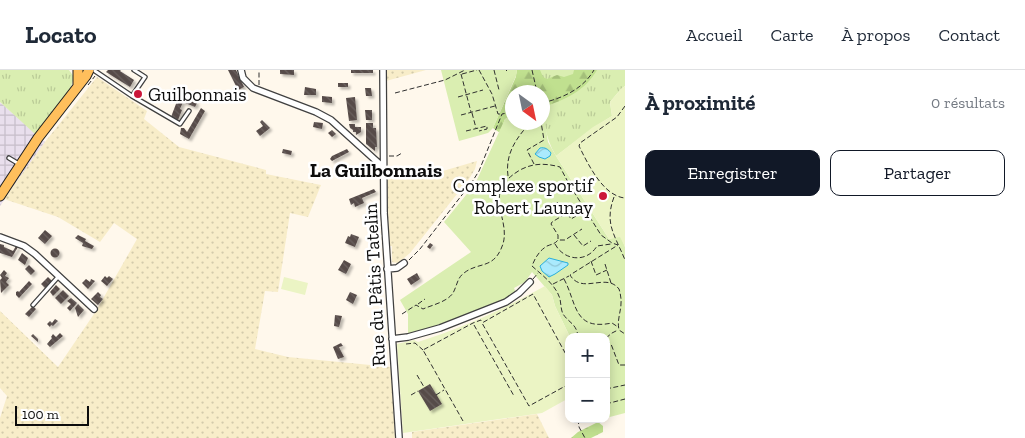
<!DOCTYPE html>
<html lang="fr">
<head>
<meta charset="utf-8">
<style>
	:root { --surface:#fff; --page:#f6f6f7; --text:#1f2937; --muted:#747a83; --line:#e0e1e3; --accent:#111827 }
	body { margin:0; font-family:"Zilla Slab",serif; background:var(--page); color:var(--text) }
	.controls { position:absolute; right:15px; bottom:15px; display:grid; overflow:hidden; border-radius:10px; box-shadow:0 2px 12px #0003 }
	.controls button { width:45px; height:45px; display:grid; place-items:center; padding:0; border:0; border-bottom:1px solid var(--line); background:var(--surface); color:var(--text); font:25px sans-serif }
	.compass { position:absolute; left:505px; top:15px; width:45px; height:45px; border-radius:50%; background:var(--surface); box-shadow:0 2px 12px #0003; rotate:147deg }
	.scale { position:absolute; left:15px; bottom:12px; width:74px; box-sizing:border-box; padding-left:5px; border:2px solid #0d0d0d; border-top:0; font-size:14px; line-height:18px; white-space:nowrap; color:#0d0d0d; -webkit-text-stroke:4px #fff; paint-order:stroke }
	.list { margin:0; padding:0; list-style:none }
	h2 { display:flex; justify-content:space-between; align-items:center; height:65px; margin:0; padding:0 20px; font-size:21px }
	h2 small { font-size:16px; font-weight:400; color:var(--muted) }
	.actions { display:flex; gap:10px; padding:15px 20px }
	.actions a { flex:1; padding:11px 0; border:1px solid var(--accent); border-radius:10px; text-align:center; font-size:18px; color:var(--accent) }
	.actions .main { background:var(--accent); color:#fff }
	.map { position:relative; flex:none; width:625px; height:368px; overflow:hidden }
	header { display:flex; align-items:center; gap:30px; box-sizing:border-box; height:70px; padding:0 25px; background:var(--surface); border-bottom:1px solid var(--line) }
	header strong { font-size:24px }
	nav { display:flex; gap:28px; margin-inline-start:auto; font-size:18px }
	main { display:flex }
	aside { flex:1; background:var(--surface) }
	.map>svg:first-child { display:block }
</style>
</head>
<body>
<header>
<strong>Locato</strong>
<nav><a>Accueil</a><a>Carte</a><a>À propos</a><a>Contact</a></nav>
</header>
<main>
<div class="map">
<svg width="625" height="368" viewBox="0 0 625 368">
	<defs>
		<pattern id="industrial-grid" width="8" height="8" patternUnits="userSpaceOnUse" patternTransform="scale(1.25)"><rect width="8" height="8" fill="#e9dfed"/><path d="M0 4h8M4 0v8" fill="none" stroke="#c7beca"/></pattern>
		<pattern id="farmland-dots" width="8" height="8" patternUnits="userSpaceOnUse" patternTransform="scale(1.25)"><rect width="8" height="8" fill="#f8edc9"/><path d="M2 2h.1M6 6h.1" fill="none" stroke="#d3caab" stroke-width="1.8" stroke-linecap="round"/></pattern>
		<pattern id="grass-tufts" width="24" height="20" patternUnits="userSpaceOnUse" patternTransform="scale(1.25)"><rect width="24" height="20" fill="#daeeb1"/><path d="M3 7l-1-3M5 7V3M7 7l1-3M15 17l-1-3M17 17v-4M19 17l1-3" fill="none" stroke="#bacb97"/></pattern>
		<pattern id="forest-firs" width="22" height="20" patternUnits="userSpaceOnUse" patternTransform="scale(1.25)"><rect width="22" height="20" fill="#c0e08f"/><path d="M5 1l3.5 6h-7zM16 11l3.5 6h-7z" fill="#a4bf7a"/></pattern>
		<pattern id="water-waves" width="16" height="10" patternUnits="userSpaceOnUse" patternTransform="scale(1.25)"><rect width="16" height="10" fill="#aaeafd"/><path d="M0 5q4-4 8 0t8 0" fill="none" stroke="#91c8d8"/></pattern>
		<pattern id="building-back-hatch" width="6" height="6" patternUnits="userSpaceOnUse" patternTransform="scale(1.25)"><rect width="6" height="6" fill="#564b48"/><path d="M-1 5l2 2M0 0l6 6M5-1l2 2" fill="none" stroke="#69605e"/></pattern>
		<filter id="shadow"><feDropShadow dx="2.5" dy="2.5" stdDeviation="1" flood-color="#0004"/></filter>
	</defs>
	<rect width="100%" height="100%" fill="#fff8ec"/>
	<!-- industrial -->
	<path fill="url(#industrial-grid)" d="M0,32l45,40 -45,64z"/>
	<!-- farmland -->
	<path fill="url(#farmland-dots)" d="M386,0h40l-40,11z
		M97,7l50,34 -3,8 35,28 87,23v4l55,11 -13,32 -18,-4 -12,79 -13,-1 -10,58 33,8 103,10 4,71h-395v-20l7,-22 -7,-8v-77l58,56 38,-56 41,-72 -23,-16 -14,19 -42,-25 -54,-18 41,-57z
		M477,91l-2,8 -6,10 -59,74 -12,10 -6,-1v-16h-3l-2,-79 22,1 10,10z
		M537,344l12,24h-137v-6z"/>
	<!-- grass -->
	<path fill="url(#grass-tufts)" d="M0,0h69l5,7 -3,10 -36,47 -35,-32z
		M517,0h108v16l-4,3 -11,13 2,14 -19,12 -37,28c-12,-20 -13,-40 -14,-64h-30v24l-7,3 -12,9 23,-51z"/>
	<!-- forest -->
	<path fill="url(#forest-firs)" d="M517,0h23l3,7 4,2 10,-4 7,2 9,-3 1,-4h23c-12,21 -32,30 -54,37l-1,-15h-30v24l-7,3 -5,14 -7,-5 23,-51z
		M598,352l5,4v6l-12,6h-20l7,-6z"/>
	<!-- garden -->
	<path fill="#daeeb1" d="M441,0h76l-1,6 -23,52 -5,5 -29,8z
		M543,39l5,33 8,14 53,83 12,-3 4,11v166l-19,5v-81h-36l-15,-31 -3,-11 -20,-23 -7,10 -11,6 2,5 -14,8 -60,24 -34,10v-21l-8,-14 71,-48 -27,-30 31,-38 30,-65 7,-3v6h30z"/>
	<!-- pitch -->
	<path fill="#ebf4c4" d="M625,16v161l-5,-10 -11,2 -53,-83 37,-29 19,-11 -2,-14 11,-13z
		M284,207l24,6 -3,12 -24,-6z
		M545,216l7,9 3,11 15,31h-1v61l-27,15 -139,20 -6,-89 17,-4 4,2c45,-14 86,-33 127,-56z"/>
	<!-- water -->
	<path fill="url(#water-waves)" stroke="#29afdc" d="M540,78c5,-1 8,1 11,5l-1,3 -5,3 -6,-2 -4,-3z
		M549,188l19,5v2l-13,9 -6,3 -7,-6 -2,-5z"/>
	<!-- building -->
	<path fill="url(#building-back-hatch)" filter="url(#shadow)" d="M108,0h13l-1,1 14,9 -4,7 -24,-15z
		M228,0h8l8,17 -6,3z
		M280,0h14v5l-14,-1z
		M351,0h22v3h-22z
		M338,13h10v4h-10z
		M305,17l11,2v6h-12z
		M365,18h6l1,8h-6z
		M179,26l6,2 4,-1 7,3 -1,2 2,1 -2,4 -12,-5 -3,7 2,1 -4,10 -7,-3z
		M322,26l10,1v6l-10,-1z
		M355,27l2,23 -8,1 -3,-23z
		M201,38l4,3 -16,28 -9,-5 1,-6h3l3,4z
		M365,40h7v10h-6z
		M262,50l8,8 -10,8 -4,-5 7,-5 -3,-4z
		M314,52l9,1 -1,6 -9,-2z
		M366,53h7v5h3l1,19h-2v4l-9,-7z
		M349,54h6v3h6v5l-5,3v-3h-3v-2l-3,-2z
		M332,60l4,4 -4,3 -4,-4z
		M283,79l9,2 -1,4 -9,-2z
		M347,79l2,3 -17,9 -2,-2 2,-3z
		M374,119l2,3 -14,6 2,5 -9,4 -1,-4 -3,2 -2,-6z
		M45,160l7,6 -7,8 -7,-6z
		M351,164l8,3 -4,10 -10,-4 3,-7 2,1z
		M78,165l8,4 -1,2 9,5 -2,3 -10,-3 1,-3 -8,-5z
		M430,173l3,2 -3,4 -3,-2z
		M0,174l4,1v2l9,4 3,-5 2,1 -6,10 -12,-4z
		M50.5 183a4.5 4.5 0 1 1 9 0a4.5 4.5 0 1 1-9 0Z
		M22,183l6,5 -3,7 -7,-5z
		M344,190l7,4 -5,10 -8,-4z
		M29,195l6,6 -4,4 -6,-6z
		M4,200l3,3 -2,3 4,2 -3,4 3,3 -8,8 -1,-13 2,-2 -2,-3z
		M417,203l3,6 -9,6 -4,-6z
		M105,206l2,2 2,-2 4,3 -6,7 -6,-5z
		M48,207l4,4 -7,7 -4,-4z
		M86,209l4,3 1,-3 4,2 -7,8 -6,-6z
		M29,211l3,3 -13,14 -3,-3v-3l2,-1 1,1z
		M56,215l4,4 -7,7 -3,-4z
		M63,220l6,6 -8,8 -6,-6z
		M98,222l3,3 -1,2 3,2 -5,6 -7,-6z
		M350,222l7,3 -4,9 -7,-4z
		M71,228l6,5 -7,8 -3,-3 4,-4 -4,-3z
		M78,234l6,6 -6,7 -3,-9z
		M33,236l3,3 -7,8 -4,-3z
		M335,245l7,1 -3,11 -5,-1z
		M55,249l3,2 -5,5 -2,-1 -1,2 -3,-3 3,-3 2,2z
		M60,263l3,3 -13,11 -3,-3 5,-6 -1,-1 2,-3 3,3z
		M33,264l5,5v3l-7,-6z
		M341,273l2,3 -4,1 5,10 -6,2 -5,-12z
		M430,314l12,20 -12,7 -12,-20z"/>
	<g fill="none" stroke-linecap="round" stroke-linejoin="round">
		<!-- lane casing -->
		<g stroke="#404040" stroke-width="5.5">
			<path id="lane" d="M95,1l37,25 13,-19 -11,-7
				M132,26l48,28 9,-13
				M9,88l10,6
				M33,235l25,-28"/>
		</g>
		<!-- street casing -->
		<g stroke="#404040" stroke-width="8">
			<path id="street" d="M241,0l2,8 10,10 63,24 15,8 52,47
				M383,0l1,143 15,225
				M0,167l24,9 11,8 59,55
				M387,199l10,-1 7,-5
				M392,269l16,-2 32,-9 66,-26 13,-9 11,-11"/>
		</g>
		<!-- primary casing -->
		<g stroke="#1e1e1e" stroke-width="11">
			<path id="primary" d="M78,0v16
				M0,126l38,-58 48,-62 3,-6"/>
		</g>
		<!-- path -->
		<path stroke="#2f2f2f" stroke-width="1" stroke-dasharray="5 2.5" stroke-linecap="butt" d="M479,0l13,24 6,20h3
			M494,0l5,20
			M506,0l1,1
			M532,0l5,22
			M461,4l10,38
			M462,4l15,-4
			M88,15l7,-9
			M259,15v-15
			M395,23l50,-13 20,-10
			M458,27l25,-7
			M542,33c21,-5 41,-14 52,-33
			M625,36l-8,11 -37,26 -1,3c9,18 24,50 46,52
			M472,43l4,15
			M461,45l34,-9
			M466,61l21,-5v3l-8,2
			M389,86h8l5,-3
			M534,94l-7,-14 17,-10 -3,-18
			M508,106c-3,-22 8,-38 23,-54
			M614,127c-10,27 1,38 11,63
			M557,132l7,12
			M574,165l9,11 8,-5
			M558,169v-4l-7,-11 1,-2 15,-9 4,6 5,-3
			M555,174c9,17 32,19 42,2l14,-2
			M409,190l11,-11 52,-67 7,-11 23,-57 10,-2
			M591,191l5,14 11,-5
			M605,194l6,19
			M533,209l5,-6
			M564,209c13,24 9,52 48,44l6,4
			M553,214l16,-8
			M418,234l7,-5
			M402,244l14,-9 7,4c9,-4 24,-7 30,-16 4,-7 4,-15 11,-20 14,-11 28,-4 37,-24 14,-29 -23,-54 19,-79 13,-7 25,-7 40,-3l9,17 32,51 11,8 6,2 -48,30c12,20 36,-3 49,14 6,19 -3,26 0,41l6,4
			M474,255l40,71
			M578,267c-1,-13 -9,-14 -15,-23 -2,-4 -2,-10 -3,-15 -4,-14 -17,-23 -28,-33 3,-8 7,-15 15,-20 5,-2 8,-2 11,-6h7l17,-11
			M606,268l6,-5 6,-3
			M606,270l5,4 8,21h6
			M406,274l9,-1 8,7
			M569,290l-36,-66 -51,29 47,83 40,-22
			M606,296l3,-1
			M417,305l7,12
			M606,319l19,-4
			M411,325l7,-4
			M436,325l8,-5
			M606,334l19,-5
			M578,349l1,8 6,11
			M463,351l-40,-71 50,-27 8,-3 1,3"/>
		<!-- lane -->
		<use href="#lane" stroke="#fff" stroke-width="3"/>
		<!-- street -->
		<use href="#street" stroke="#fff" stroke-width="5.5"/>
		<!-- primary -->
		<use href="#primary" stroke="#ffbf5c" stroke-width="9"/>
	</g>
	<!-- markers -->
	<g fill="#cb1639" stroke="#fff" stroke-width="2">
		<circle cx="138" cy="24" r="5"/>
		<circle cx="603" cy="126" r="5"/>
	</g>
	<g text-anchor="middle" stroke-width="5" stroke-linejoin="round" paint-order="stroke">
		<!-- poi labels -->
		<g font-size="19" fill="#0d0d0d" stroke="#fff" text-anchor="start">
			<text x="148" y="31">Guilbonnais</text>
			<text x="593" y="122" text-anchor="end">Complexe sportif<tspan x="593" dy="22">Robert Launay</tspan></text>
		</g>
		<!-- street labels -->
		<g font-size="19" fill="#0d0d0d" stroke="#fff">
			<text transform="translate(374 215) rotate(-93)" y="7">Rue du Pâtis Tatelin</text>
		</g>
		<!-- neighbourhood labels -->
		<g font-size="20" font-weight="bold" fill="#0d0d0d" stroke="#fff">
			<text x="376" y="107">La Guilbonnais</text>
		</g>
	</g>
</svg>
<div class="controls">
<button>+</button>
<button>−</button>
</div>
<svg class="compass" viewBox="-18 -18 36 36"><path d="M0-13l5 13h-10z" fill="#e53935"/><path d="M0 13l5-13h-10z" fill="#747a83"/></svg>
<div class="scale">100 m</div>
</div>
<aside>
<h2>À proximité<small>0 résultats</small></h2>
<ul class="list">
</ul>
<div class="actions"><a class="main">Enregistrer</a><a>Partager</a></div>
</aside>
</main>
</body>
</html>
